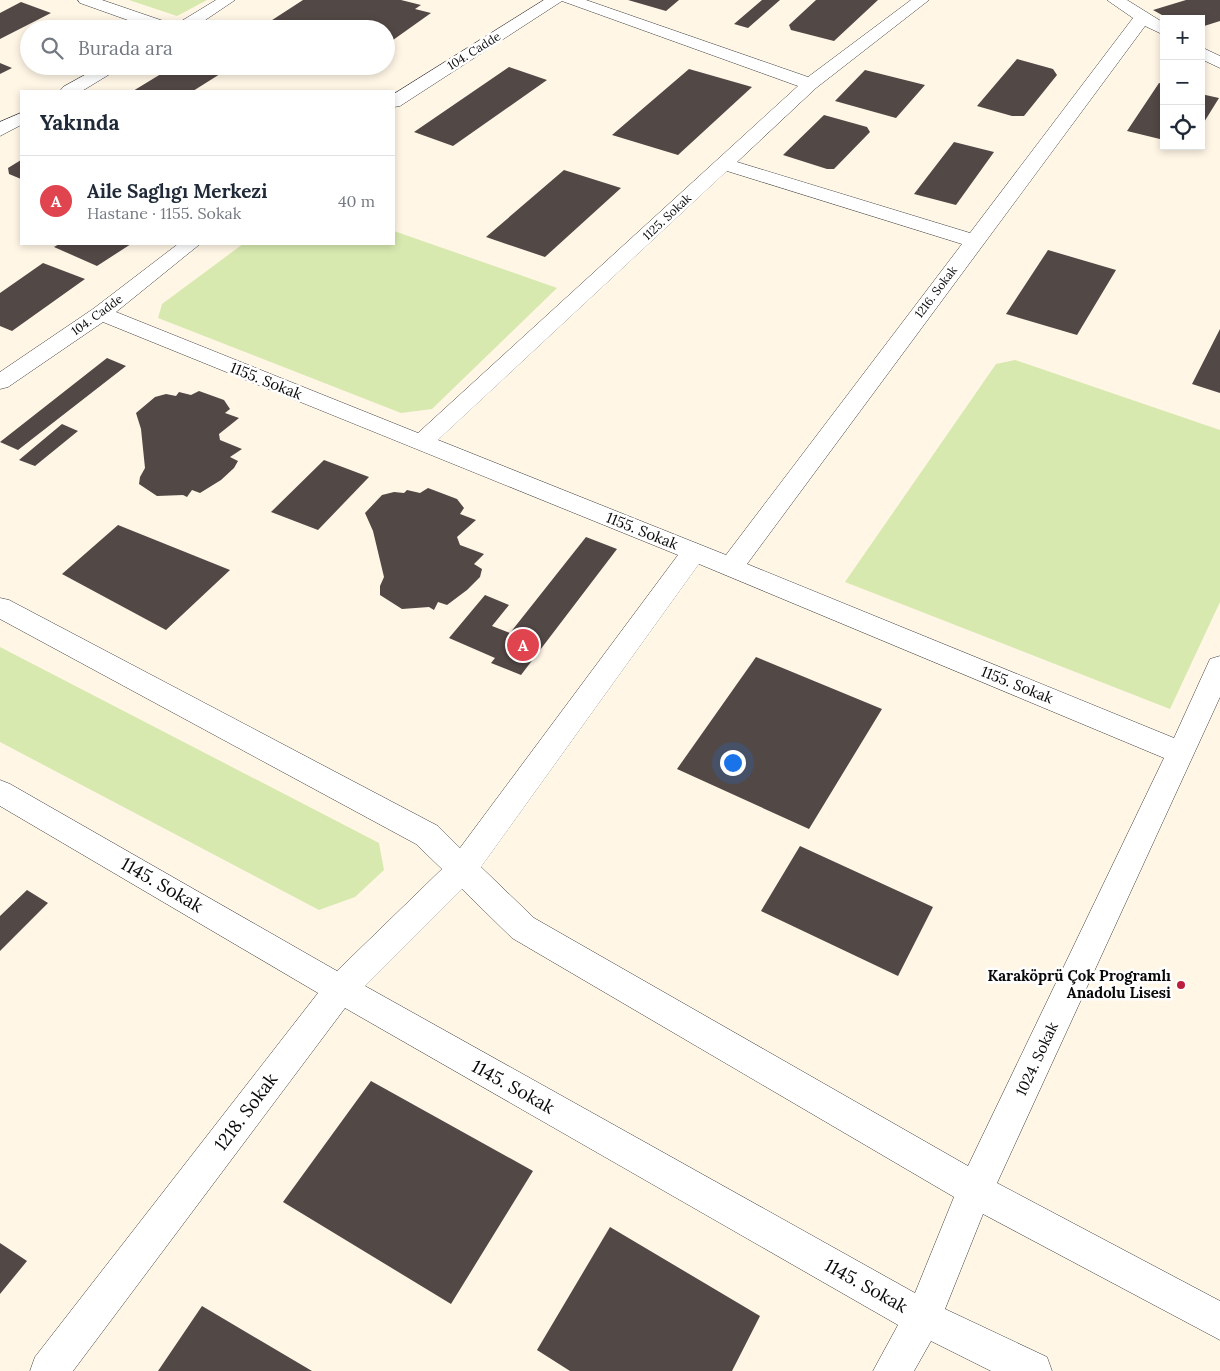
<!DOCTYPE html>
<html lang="tr">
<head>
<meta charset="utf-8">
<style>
	:root { --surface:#fff; --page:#f6f6f7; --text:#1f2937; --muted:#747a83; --line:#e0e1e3; --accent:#7c3aed }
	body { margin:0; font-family:Lora,serif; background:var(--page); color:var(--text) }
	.controls { position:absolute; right:15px; top:15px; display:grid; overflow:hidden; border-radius:0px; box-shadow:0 2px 8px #0003 }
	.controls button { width:45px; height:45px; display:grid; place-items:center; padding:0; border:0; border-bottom:1px solid var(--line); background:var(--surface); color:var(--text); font:25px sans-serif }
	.you { position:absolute; left:732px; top:762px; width:18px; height:18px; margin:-12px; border:4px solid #fff; border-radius:50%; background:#1a73e8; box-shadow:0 0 0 8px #1a73e833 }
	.badge { display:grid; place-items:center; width:32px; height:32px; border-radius:50%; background:var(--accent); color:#fff; font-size:16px; font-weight:700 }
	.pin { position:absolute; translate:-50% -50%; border:2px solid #fff; box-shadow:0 1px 5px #0006 }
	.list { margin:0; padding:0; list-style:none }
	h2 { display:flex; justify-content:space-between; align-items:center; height:65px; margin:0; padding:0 20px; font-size:21px }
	h2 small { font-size:16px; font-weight:400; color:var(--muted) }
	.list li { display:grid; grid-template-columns:32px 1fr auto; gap:15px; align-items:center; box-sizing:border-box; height:90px; padding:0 20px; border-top:1px solid var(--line) }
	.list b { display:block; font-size:19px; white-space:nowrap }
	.list p { margin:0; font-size:16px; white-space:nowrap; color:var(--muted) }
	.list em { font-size:16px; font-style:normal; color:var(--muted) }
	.icon { flex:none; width:28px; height:28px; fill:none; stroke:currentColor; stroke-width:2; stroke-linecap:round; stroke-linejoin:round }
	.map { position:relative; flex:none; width:1220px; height:1371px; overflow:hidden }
	.search { position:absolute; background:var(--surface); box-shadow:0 2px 8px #0003; left:20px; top:20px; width:375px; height:55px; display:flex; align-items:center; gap:12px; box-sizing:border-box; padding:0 18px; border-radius:28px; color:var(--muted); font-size:19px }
	.panel { position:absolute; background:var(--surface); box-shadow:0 2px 8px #0003; left:20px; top:90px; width:375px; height:155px; border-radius:0px }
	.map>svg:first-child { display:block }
</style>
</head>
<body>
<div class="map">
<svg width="1220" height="1371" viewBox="0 0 1220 1371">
	<rect width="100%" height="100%" fill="#fff6e6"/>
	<!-- green -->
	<path fill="#d7e9af" d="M129,0h78l-30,16z
		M394,231l163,57 -125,121 -31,4 -243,-95 4,-14 81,-60h151z
		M1015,360l205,70v172l-50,107 -325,-127 151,-218z
		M0,647l379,196 5,27 -29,27 -36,13 -319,-168z"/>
	<!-- building -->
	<path fill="#524846" d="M303,0h98l20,5 -6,4 16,4 -45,32v-16h-102l-18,-5z
		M628,0h51l-13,11z
		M762,0h18l-32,28 -14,-4z
		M816,0h62l-44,41 -43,-11 -2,-5z
		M1186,0h34v21l-19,6v-8h-32l-16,-9z
		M21,2l30,11 -51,26v-26z
		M1017,59l36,10 4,6 -33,41h-12l-35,-10z
		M0,63l12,5 -12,6z
		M174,66h46l8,3 -35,22h-60z
		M509,67l38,13 -94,66 -39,-14z
		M689,69l63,18 -74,68 -66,-20z
		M865,70l60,15 -29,33 -61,-17z
		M1159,83l5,1v56l-37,-9z
		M1201,94l18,4 -18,29z
		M824,115l43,12 3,5 -36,37h-7l-44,-14z
		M954,142l40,10 -38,53 -42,-11z
		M21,160v19l-12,-5 -1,-6z
		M564,170l57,18 -76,69 -59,-20z
		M59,244h72l-34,22 -43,-19z
		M1048,250l68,20 -39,65 -71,-21z
		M43,263l42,16 -73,52 -12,-5v-33z
		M1220,329v64l-28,-9z
		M107,358l19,8 -108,84 -18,-8z
		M199,391l25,9 6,9 -5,4 14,5 -20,16 1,6 22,9 -12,8 8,4 -4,7 -13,12 -21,13 -8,-3 -5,7 -4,-2 -26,1 -18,-12 1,-7 5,-9 -4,-39 -5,-16 19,-16 11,-3 10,2 3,-4 12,3z
		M62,424l16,7 -43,35 -16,-6z
		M324,460l45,17 -51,53 -47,-18z
		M428,488l29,11 7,9 -4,6 16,6 -19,17 3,8 24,9 -10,10 8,5 -2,8 -13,13 -20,15 -9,-3 -4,8 -5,-3 -27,2 -22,-14v-9l4,-9 -11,-46 -8,-18 17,-18 12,-3 10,1 3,-3 13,3z
		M118,525l112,45 -64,60 -104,-56z
		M586,537l31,12 -96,126 -30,-12 4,-5 -46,-20 36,-43 24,10 -17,21 18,7z
		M756,657l126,52 -73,120 -132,-60z
		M800,846l133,61 -35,69 -137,-65z
		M27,890l21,13 -48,48v-35z
		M371,1081l162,90 -82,133 -168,-102z
		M610,1227l150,89 -28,55h-162l-33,-21z
		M0,1243l27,18 -27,33z
		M202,1306l110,65h-154z"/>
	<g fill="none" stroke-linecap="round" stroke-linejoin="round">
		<!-- minor casing -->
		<g stroke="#3c3c3c" stroke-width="1">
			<path id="minor" d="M78,0h24l73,25 41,-25h19l-43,29h-39l-73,-26z
				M544,0h42l222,77 103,-77h18l-113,88 -79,74 233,71 163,-215 -26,-18h20l37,23v12l-19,-9 -398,538 427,174 36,-79 10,-3v41l-223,486 223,118v39l-237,-126 -38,95 102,48 5,14h-61l-60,-30 -17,30h-41l25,-46 -553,-317 -272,363h-43l5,-14 283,-364 -318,-187v-26l10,4 327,187 105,-102 -26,-25 -416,-225v-21l9,2 429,226 22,22 218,-293 -575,-233 -95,65 -8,2v-17l93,-63 85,-65h22l-84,68 302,121 380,-347 -236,-85 -162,105 -6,1v-13zM727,171l235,73 -236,311 -288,-115zM699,564l465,194 -196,408 -434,-248 -53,-51zM462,889l50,49 442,259 -39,96 -550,-307z
				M1201,47l19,9v12l-19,-9z
				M101,66h22l-41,25h-22l3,-4z
				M21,113v12l-21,11v-14z"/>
		</g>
		<!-- minor -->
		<use href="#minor" fill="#fff" fill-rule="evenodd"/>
	</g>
	<!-- markers -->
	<circle fill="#bd1e40" stroke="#fff" stroke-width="2" cx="1181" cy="985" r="5"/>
	<g text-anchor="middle" stroke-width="5" stroke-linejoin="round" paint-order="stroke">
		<!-- far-street labels -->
		<g font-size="12" fill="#090909" stroke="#fff">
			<text transform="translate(474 51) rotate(-32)" y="4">104. Cadde</text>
			<text transform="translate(667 217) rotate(-43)" y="4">1125. Sokak</text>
			<text transform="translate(936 292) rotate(-53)" y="4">1216. Sokak</text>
			<text transform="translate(97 315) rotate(-36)" y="4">104. Cadde</text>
		</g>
		<!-- street labels -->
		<g font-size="15" fill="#090909" stroke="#fff">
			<text transform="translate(266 381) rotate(22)" y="5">1155. Sokak</text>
			<text transform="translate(642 531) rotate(22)" y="5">1155. Sokak</text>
			<text transform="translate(1017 685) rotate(22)" y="5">1155. Sokak</text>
			<text transform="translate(1037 1059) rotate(-65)" y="5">1024. Sokak</text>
		</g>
		<!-- poi labels -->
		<g font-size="15" font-weight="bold" fill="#090909" stroke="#fff" text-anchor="end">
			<text x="1171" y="981">Karaköprü Çok Programlı<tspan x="1171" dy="17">Anadolu Lisesi</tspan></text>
		</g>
		<!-- near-street labels -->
		<g font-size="18" fill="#090909" stroke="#fff">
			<text transform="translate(162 885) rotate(30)" y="6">1145. Sokak</text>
			<text transform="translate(513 1087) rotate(29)" y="6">1145. Sokak</text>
			<text transform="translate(246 1112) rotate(-53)" y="6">1218. Sokak</text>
			<text transform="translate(866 1286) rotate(29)" y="6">1145. Sokak</text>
		</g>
	</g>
</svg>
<div class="controls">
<button>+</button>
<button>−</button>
<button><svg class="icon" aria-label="locate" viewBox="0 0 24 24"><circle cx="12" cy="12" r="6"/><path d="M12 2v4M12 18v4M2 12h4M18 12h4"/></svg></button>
</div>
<div class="you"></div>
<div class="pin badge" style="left:523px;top:645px;background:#e0444e">A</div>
<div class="search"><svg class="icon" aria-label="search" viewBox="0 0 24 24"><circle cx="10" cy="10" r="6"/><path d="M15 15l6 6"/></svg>Burada ara</div>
<section class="panel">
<h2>Yakında<small></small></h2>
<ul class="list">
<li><span class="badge" style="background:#e0444e">A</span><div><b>Aile Saglıgı Merkezi</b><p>Hastane · 1155. Sokak</p></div><em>40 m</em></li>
</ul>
</section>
</div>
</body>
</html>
